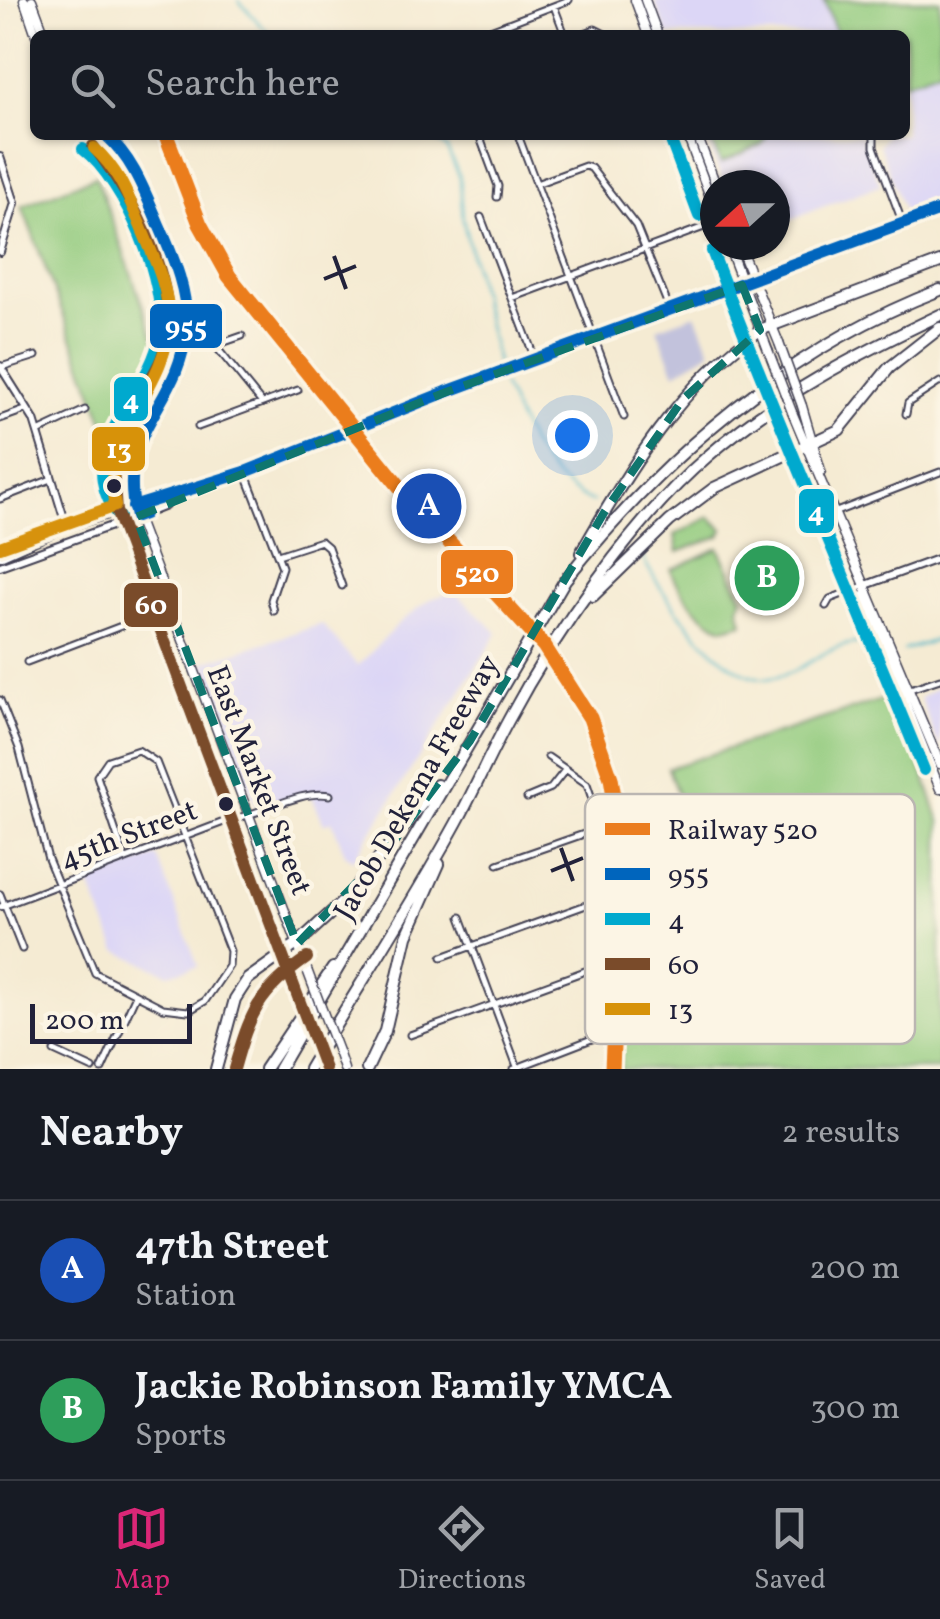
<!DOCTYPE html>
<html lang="en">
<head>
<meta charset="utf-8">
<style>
	:root { --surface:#171b24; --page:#242831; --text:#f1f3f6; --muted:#9ea1a6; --line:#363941; --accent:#db2777 }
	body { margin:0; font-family:Vollkorn,serif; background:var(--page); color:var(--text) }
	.compass { position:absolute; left:700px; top:170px; width:90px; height:90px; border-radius:50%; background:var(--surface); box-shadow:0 2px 8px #0004; rotate:249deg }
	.scale { position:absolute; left:30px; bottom:25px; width:162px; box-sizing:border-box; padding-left:10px; border:5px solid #22223b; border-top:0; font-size:28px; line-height:35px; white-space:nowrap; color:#22223b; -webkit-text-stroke:8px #fcf5e5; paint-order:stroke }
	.you { position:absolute; left:572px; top:435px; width:35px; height:35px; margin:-25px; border:8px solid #fff; border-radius:50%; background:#1a73e8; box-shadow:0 0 0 15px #1a73e833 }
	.badge { display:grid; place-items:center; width:65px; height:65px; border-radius:50%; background:var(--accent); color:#fff; font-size:32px; font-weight:700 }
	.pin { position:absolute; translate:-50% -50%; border:5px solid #fff; box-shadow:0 2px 10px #0006 }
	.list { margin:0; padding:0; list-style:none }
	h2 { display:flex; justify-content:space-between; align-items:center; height:130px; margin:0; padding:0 40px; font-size:42px }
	h2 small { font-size:32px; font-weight:400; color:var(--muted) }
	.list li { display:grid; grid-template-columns:65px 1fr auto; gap:30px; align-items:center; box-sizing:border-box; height:140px; padding:0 40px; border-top:2px solid var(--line) }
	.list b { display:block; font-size:38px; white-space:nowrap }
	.list p { margin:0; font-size:32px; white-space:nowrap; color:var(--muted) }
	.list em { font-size:32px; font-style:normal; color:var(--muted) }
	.icon { flex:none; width:55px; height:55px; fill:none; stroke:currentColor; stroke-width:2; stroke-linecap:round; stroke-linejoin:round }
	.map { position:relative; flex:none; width:940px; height:1069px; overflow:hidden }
	.search { position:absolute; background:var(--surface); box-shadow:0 2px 8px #0004; left:30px; right:30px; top:30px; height:110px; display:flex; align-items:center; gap:25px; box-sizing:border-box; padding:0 35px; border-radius:15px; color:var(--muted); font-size:38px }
	.sheet { height:410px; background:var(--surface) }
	nav { display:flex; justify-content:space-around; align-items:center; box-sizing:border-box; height:140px; border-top:2px solid var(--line); background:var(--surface); font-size:28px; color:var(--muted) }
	nav a { display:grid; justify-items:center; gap:5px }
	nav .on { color:var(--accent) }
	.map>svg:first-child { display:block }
</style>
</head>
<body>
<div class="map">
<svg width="940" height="1069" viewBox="0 0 940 1069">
	<rect width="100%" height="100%" fill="#fcf5e5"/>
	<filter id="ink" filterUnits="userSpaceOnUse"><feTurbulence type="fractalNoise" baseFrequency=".01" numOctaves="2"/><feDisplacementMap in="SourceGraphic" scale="20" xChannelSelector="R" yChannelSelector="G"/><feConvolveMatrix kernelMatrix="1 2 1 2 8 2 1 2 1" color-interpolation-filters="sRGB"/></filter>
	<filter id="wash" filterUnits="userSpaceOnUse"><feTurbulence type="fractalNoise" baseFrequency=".0048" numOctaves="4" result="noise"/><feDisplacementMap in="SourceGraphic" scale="40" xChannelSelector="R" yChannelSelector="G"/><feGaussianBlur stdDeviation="2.25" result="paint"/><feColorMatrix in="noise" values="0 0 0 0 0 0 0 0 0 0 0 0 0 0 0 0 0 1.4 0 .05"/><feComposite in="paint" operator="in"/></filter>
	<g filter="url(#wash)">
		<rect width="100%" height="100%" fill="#f5ebd3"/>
		<!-- built -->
		<path fill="#dcd6f6" d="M654,0h286v201l-35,13 -26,-69 7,-10h19v-100h-238z
			M705,135h156l19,50 -105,40v-40h-51z
			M455,592l43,41 -145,227 -8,-6 -13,-33 -8,3 -14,-32 -53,17 -55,-146 120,-39 36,42 40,-42 32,-25z
			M940,686v63l-20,-51z
			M157,856l41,110 -29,8 -52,-23 -29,-71z"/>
		<!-- industrial -->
		<path fill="#c2c2dc" d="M696,314l15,37 -36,22 -18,-45z"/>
		<!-- green -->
		<path fill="#91ca7d" stroke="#5a765c" stroke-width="2.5" d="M824,0h116v69l-35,13v-47h-68z
			M708,135h57l1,2 -4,7 -41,19z
			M96,176l66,183 -47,92 -93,-245z
			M710,517l13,12 -3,7 -42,16 -3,-17z
			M719,548l24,50 -4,9 4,16 -19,5c-22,-7 -45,-36 -53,-58z
			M897,695l43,127v247h-320l1,-32 7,-2 8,-188 53,-20 -21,-59z"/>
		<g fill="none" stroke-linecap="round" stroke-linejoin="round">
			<!-- stream -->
			<path stroke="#4bb7c8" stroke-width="2.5" d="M238,0l32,35
				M431,135l16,14 13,28 3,43 34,143
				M503,386c22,47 40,96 90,116
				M642,556c18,37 83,129 130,122 38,-6 50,-37 100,-36
				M904,650l36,-11"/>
		</g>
	</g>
	<g filter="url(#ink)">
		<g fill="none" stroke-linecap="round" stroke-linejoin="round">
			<!-- street casing -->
			<g stroke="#424052" stroke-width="9">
				<path id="street" d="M554,6l11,29
					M477,35l92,-35
					M580,35l15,-6 12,6
					M479,135l19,51 -1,11
					M518,135l106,282
					M874,135v12l29,77
					M536,184l49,-18 6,2 45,58 34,84
					M481,217l54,142
					M512,298l203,-75
					M186,327l18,5 57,70
					M216,345l26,-9
					M1,367l35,-11
					M906,414l2,-11 32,-21
					M0,419l25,-9
					M198,427l100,-37
					M38,432l47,-22
					M245,472l37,95 -11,33 3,11
					M0,499l49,-19
					M836,512l104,-40
					M278,555l43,-14 7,6 14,39
					M826,606l4,-7 36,-14
					M27,662l144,-55
					M910,689l30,-10
					M0,700l19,48 29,111 47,114 68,35 25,3 17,-10 24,-35 1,-15 -74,-189 -18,-12 -30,10 -11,16 28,83
					M548,757l39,27 23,68 -4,181
					M527,798l24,-10 14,-18
					M498,864l106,-37
					M0,894l22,55
					M0,907l229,-87c31,-5 71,-31 101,-25
					M461,917l57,152
					M442,957l169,-61
					M410,1035l186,-68 13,2
					M54,1051l39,18
					M102,1069l34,-74
					M514,1069l114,-44"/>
			</g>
			<!-- secondary casing -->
			<g stroke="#424052" stroke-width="10">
				<path id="secondary" d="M0,157l15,46 -15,49
					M0,366l34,54 33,108
					M0,557l63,-28 182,-57 201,-80 494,-182
					M0,566l150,-54 15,-6 3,-7
					M866,585l74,-27"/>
			</g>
			<!-- primary casing -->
			<g stroke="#424052" stroke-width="11">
				<path id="primary" d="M24,0l12,35
					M32,0l13,35
					M635,0l13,35
					M645,0l13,35
					M94,135c12,9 25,19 33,31 22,34 56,135 50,174 -7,40 -91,131 -44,167
					M106,135l33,40 38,94 9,36 -1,39 -8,23 -45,84 1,56 179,476
					M687,135l28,75
					M697,135l19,50
					M728,245l40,105
					M739,245l40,98
					M802,406l19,65
					M792,412l148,352
					M866,585l-1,16 75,188
					M339,1054l5,15"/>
			</g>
			<!-- highway casing -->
			<g stroke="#424052" stroke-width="14">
				<path id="highway" d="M581,553c46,-81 100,-170 179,-223l180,-68
					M593,596l77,-75 44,-33 125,-58 50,-62 51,-40
					M216,1069l19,-70 13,-20 49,-35 50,-46 90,-113
					M265,1069l68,-101
					M279,1069l286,-489c100,-125 223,-232 375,-290
					M309,1069c49,-82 102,-163 148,-247 18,-33 33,-68 51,-101 47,-88 124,-200 200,-265 70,-61 148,-101 232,-141
					M367,1069l18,-38 22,-95 32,-72"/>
			</g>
			<!-- street -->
			<use href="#street" stroke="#fff" stroke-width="5"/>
			<!-- secondary -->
			<use href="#secondary" stroke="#fff" stroke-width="6"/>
			<!-- primary -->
			<use href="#primary" stroke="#fff" stroke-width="8"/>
			<!-- highway -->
			<use href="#highway" stroke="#fff" stroke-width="10"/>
			<!-- primary-bridge casing -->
			<g stroke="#424052" stroke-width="11" stroke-linecap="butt">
				<path id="primary-bridge" d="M779,343l23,63
					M768,350l24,62
					M312,983l27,71"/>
			</g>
			<!-- primary-bridge -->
			<use href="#primary-bridge" stroke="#fff" stroke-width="8"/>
			<!-- bus-1 casing -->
			<g stroke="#fcf5e5" stroke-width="20">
				<path id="bus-1" d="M106,135c28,25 39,58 54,92 14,32 29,67 26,103 -6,76 -71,99 -50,187l8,-3
					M133,507l112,-35 201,-80 494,-182"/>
			</g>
			<!-- bus-2 casing -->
			<g stroke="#fcf5e5" stroke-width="20">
				<path id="bus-2" d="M671,141l28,75
					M83,149c42,32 84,133 77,186 -10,64 -93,113 -41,182
					M712,251c66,175 142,346 212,519"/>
			</g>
			<!-- bus-3 casing -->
			<g stroke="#fcf5e5" stroke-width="20">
				<path id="bus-3" d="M93,146c39,48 95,150 68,213 -12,29 -41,59 -46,90 -4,19 0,43 1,62l209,558
					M234,1069c16,-56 24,-77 73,-111"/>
			</g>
			<!-- bus-4 casing -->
			<g stroke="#fcf5e5" stroke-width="20">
				<path id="bus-4" d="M0,547l115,-41c-17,-72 51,-115 54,-182 1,-34 -15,-66 -28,-97 -12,-29 -22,-57 -47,-79"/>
			</g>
			<!-- bus-1 -->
			<use href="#bus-1" stroke="#0065bd" stroke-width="12"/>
			<!-- bus-2 -->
			<use href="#bus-2" stroke="#00a9ce" stroke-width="12"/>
			<!-- bus-3 -->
			<use href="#bus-3" stroke="#7a4b2a" stroke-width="12"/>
			<!-- bus-4 -->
			<use href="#bus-4" stroke="#d79209" stroke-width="12"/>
			<!-- rail-1 casing -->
			<g stroke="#fcf5e5" stroke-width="22">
				<path id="rail-1" d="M166,135l34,89 29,52 180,222 135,148 46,72 21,60 11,66 -10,225"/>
			</g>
			<!-- rail-1 -->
			<use href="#rail-1" stroke="#eb7d1f" stroke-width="15"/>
		</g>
	</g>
	<!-- marked area -->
	<path fill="none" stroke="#0f766e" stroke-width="8" stroke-dasharray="20 12" stroke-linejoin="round" d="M742,285l18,45 -77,69 -78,112 -135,230 -86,113 -87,90 -161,-427 310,-125z"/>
	<!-- ticks -->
	<path fill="none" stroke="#22223b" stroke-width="4" d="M334,256l12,33M324,279l32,-13M561,848l12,33M551,871l32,-13"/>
	<!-- markers -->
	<g fill="#22223b" stroke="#fcf5e5" stroke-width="4">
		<circle cx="114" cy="486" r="9"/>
		<circle cx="226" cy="804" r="9"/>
	</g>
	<g text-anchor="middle" stroke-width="9" stroke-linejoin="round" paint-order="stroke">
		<!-- street labels -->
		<g font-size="30" fill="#22223b" stroke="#fcf5e5">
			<text transform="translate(260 780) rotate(69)" y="10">East Market Street</text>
			<text transform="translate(416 787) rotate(-60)" y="10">Jacob Dekema Freeway</text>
			<text transform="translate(128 834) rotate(-21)" y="10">45th Street</text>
		</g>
	</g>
	<!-- legend -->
	<rect x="585" y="794" width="330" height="250" rx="15" fill="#fcf5e5" stroke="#bbb6b2" stroke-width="2.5"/>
	<rect x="605" y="823" width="45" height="12" fill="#eb7d1f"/>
	<rect x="605" y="868" width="45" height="12" fill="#0065bd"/>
	<rect x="605" y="913" width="45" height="12" fill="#00a9ce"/>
	<rect x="605" y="958" width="45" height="12" fill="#7a4b2a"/>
	<rect x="605" y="1003" width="45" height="12" fill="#d79209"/>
	<g font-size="28" fill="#22223b">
		<text x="668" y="839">Railway 520</text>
		<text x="668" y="884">955</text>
		<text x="668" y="929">4</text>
		<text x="668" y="974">60</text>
		<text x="668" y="1019">13</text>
	</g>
	<g stroke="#fcf5e5" stroke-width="4">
		<rect x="148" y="302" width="76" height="48" rx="10" fill="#0065bd"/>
		<rect x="112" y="375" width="38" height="48" rx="10" fill="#00a9ce"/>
		<rect x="90" y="425" width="57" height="48" rx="10" fill="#d79209"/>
		<rect x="797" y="487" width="39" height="48" rx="10" fill="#00a9ce"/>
		<rect x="439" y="548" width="76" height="48" rx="10" fill="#eb7d1f"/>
		<rect x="122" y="581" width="58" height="48" rx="10" fill="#7a4b2a"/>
	</g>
	<g font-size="28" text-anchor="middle" font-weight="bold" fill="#fff">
		<text x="186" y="336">955</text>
		<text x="131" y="409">4</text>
		<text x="119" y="458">13</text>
		<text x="816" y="521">4</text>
		<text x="477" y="582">520</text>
		<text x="151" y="614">60</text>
	</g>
</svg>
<svg class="compass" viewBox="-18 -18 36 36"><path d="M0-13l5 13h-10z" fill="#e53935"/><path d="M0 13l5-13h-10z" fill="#9ea1a6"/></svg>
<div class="scale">200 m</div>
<div class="you"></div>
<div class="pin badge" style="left:429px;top:506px;background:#1a4fb4">A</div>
<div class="pin badge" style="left:767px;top:578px;background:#2e9e5b">B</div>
<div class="search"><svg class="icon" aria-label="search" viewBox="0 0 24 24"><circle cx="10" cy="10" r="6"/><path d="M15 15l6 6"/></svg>Search here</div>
</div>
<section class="sheet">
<h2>Nearby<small>2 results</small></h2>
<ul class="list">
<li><span class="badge" style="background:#1a4fb4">A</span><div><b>47th Street</b><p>Station</p></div><em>200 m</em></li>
<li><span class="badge" style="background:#2e9e5b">B</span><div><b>Jackie Robinson Family YMCA</b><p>Sports</p></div><em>300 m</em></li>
</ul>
</section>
<nav>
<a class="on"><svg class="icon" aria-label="map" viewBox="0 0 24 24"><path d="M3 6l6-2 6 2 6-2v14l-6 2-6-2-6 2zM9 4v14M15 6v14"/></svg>Map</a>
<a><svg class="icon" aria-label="directions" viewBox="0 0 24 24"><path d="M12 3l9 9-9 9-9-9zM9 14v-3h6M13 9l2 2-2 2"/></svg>Directions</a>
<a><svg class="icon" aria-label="saved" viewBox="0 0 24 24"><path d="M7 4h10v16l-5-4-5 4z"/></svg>Saved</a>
</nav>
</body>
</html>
